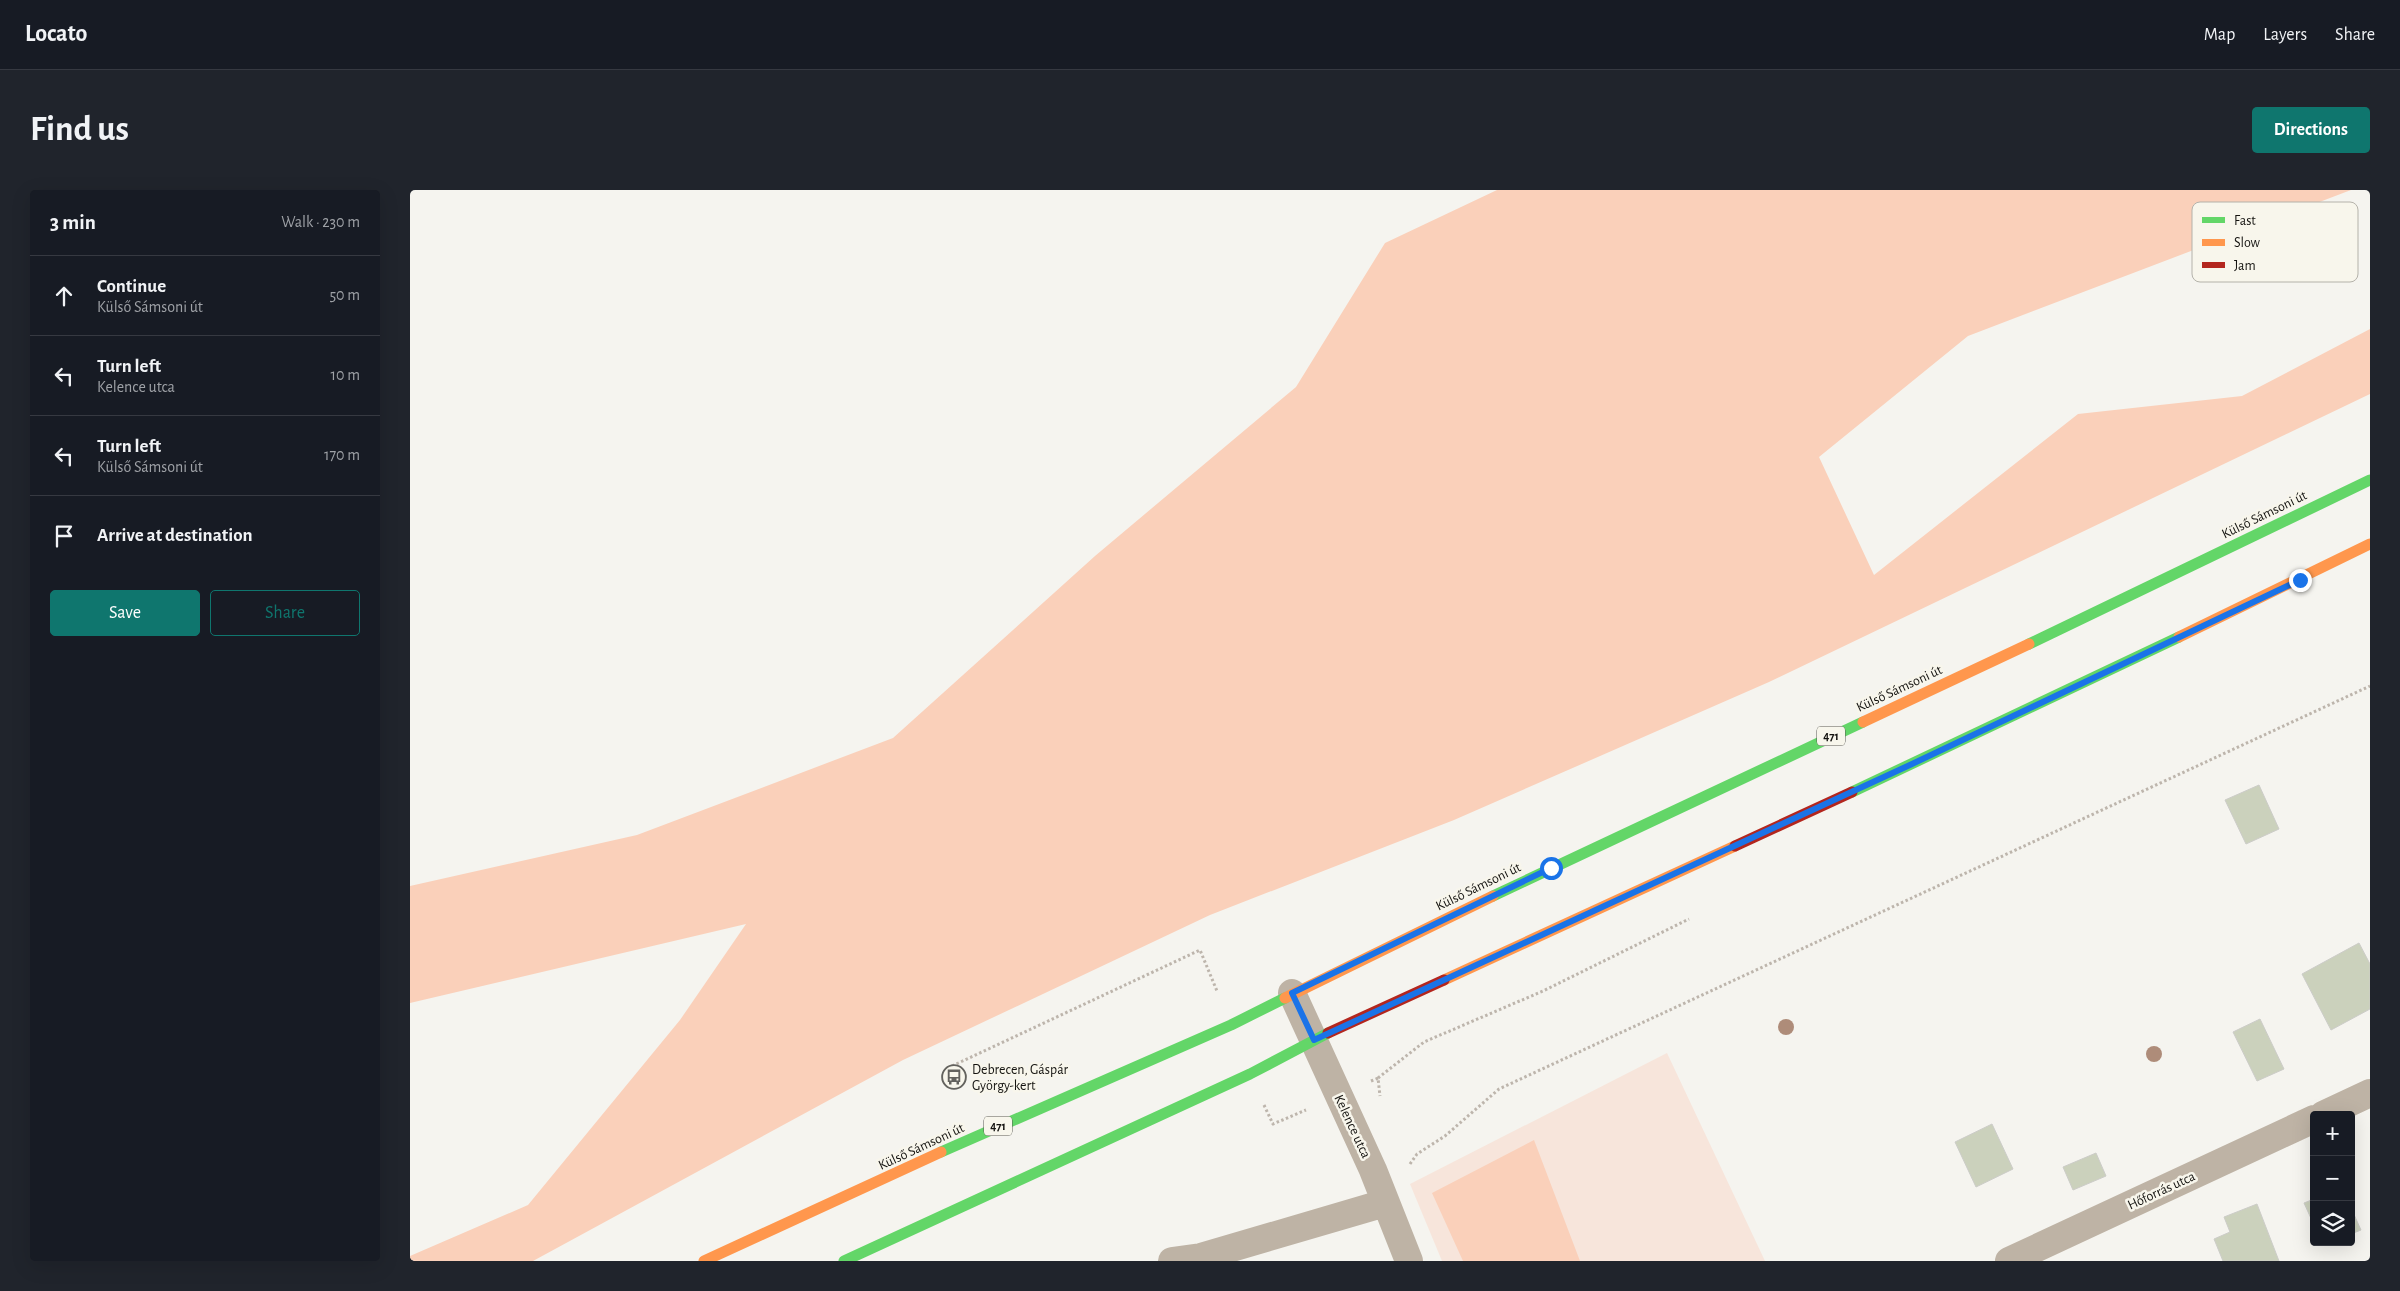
<!DOCTYPE html>
<html lang="en">
<head>
<meta charset="utf-8">
<style>
	:root { --surface:#171b24; --page:#20242c; --text:#f1f3f6; --muted:#9ea1a6; --line:#363941; --accent:#0f766e }
	body { margin:0; font-family:"Alegreya Sans",sans-serif; background:var(--page); color:var(--text) }
	.controls { position:absolute; right:15px; bottom:15px; display:grid; overflow:hidden; border-radius:5px; box-shadow:0 5px 20px #0002 }
	.controls button { width:45px; height:45px; display:grid; place-items:center; padding:0; border:0; border-bottom:1px solid var(--line); background:var(--surface); color:var(--text); font:25px sans-serif }
	.stop { position:absolute; width:15px; height:15px; margin:-11px; border:4px solid #1a73e8; border-radius:50%; background:#fff }
	.stop.end { background:#1a73e8; border-color:#fff; box-shadow:0 1px 5px #0008 }
	.list { margin:0; padding:0; list-style:none }
	h2 { display:flex; justify-content:space-between; align-items:center; height:65px; margin:0; padding:0 20px; font-size:21px }
	h2 small { font-size:16px; font-weight:400; color:var(--muted) }
	.list li { display:grid; grid-template-columns:32px 1fr auto; gap:15px; align-items:center; box-sizing:border-box; height:80px; padding:0 20px; border-top:1px solid var(--line) }
	.list b { display:block; font-size:19px; white-space:nowrap }
	.list p { margin:0; font-size:16px; white-space:nowrap; color:var(--muted) }
	.list em { font-size:16px; font-style:normal; color:var(--muted) }
	.actions { display:flex; gap:10px; padding:15px 20px }
	.actions a { flex:1; padding:11px 0; border:1px solid var(--accent); border-radius:5px; text-align:center; font-size:18px; color:var(--accent) }
	.actions .main { background:var(--accent); color:#fff }
	.icon { flex:none; width:28px; height:28px; fill:none; stroke:currentColor; stroke-width:2; stroke-linecap:round; stroke-linejoin:round }
	.map { position:relative; flex:none; width:1960px; height:1071px; overflow:hidden; border-radius:5px }
	header { display:flex; align-items:center; gap:30px; box-sizing:border-box; height:70px; padding:0 25px; background:var(--surface); border-bottom:1px solid var(--line) }
	header strong { font-size:24px }
	nav { display:flex; gap:28px; margin-inline-start:auto; font-size:18px }
	.intro { display:flex; align-items:center; justify-content:space-between; box-sizing:border-box; height:120px; padding:0 30px }
	h1 { margin:0; font-size:35px }
	.button { padding:12px 22px; border-radius:5px; background:var(--accent); color:#fff; font-size:18px; font-weight:700 }
	main { display:flex; gap:30px; padding:0 30px }
	aside { flex:1; background:var(--surface); border-radius:5px; box-shadow:0 5px 20px #0002 }
	.map>svg:first-child { display:block }
</style>
</head>
<body>
<header>
<strong>Locato</strong>
<nav><a>Map</a><a>Layers</a><a>Share</a></nav>
</header>
<div class="intro"><h1>Find us</h1><a class="button">Directions</a></div>
<main>
<aside>
<h2>3 min<small>Walk · 230 m</small></h2>
<ul class="list">
<li><svg class="icon" aria-label="ahead" viewBox="0 0 24 24"><path d="M12 20V5M6 11l6-6 6 6"/></svg><div><b>Continue</b><p>Külső Sámsoni út</p></div><em>50 m</em></li>
<li><svg class="icon" aria-label="left" viewBox="0 0 24 24"><path d="M17 20v-9H6M10 6l-5 5 5 5"/></svg><div><b>Turn left</b><p>Kelence utca</p></div><em>10 m</em></li>
<li><svg class="icon" aria-label="left" viewBox="0 0 24 24"><path d="M17 20v-9H6M10 6l-5 5 5 5"/></svg><div><b>Turn left</b><p>Külső Sámsoni út</p></div><em>170 m</em></li>
<li><svg class="icon" aria-label="arrive" viewBox="0 0 24 24"><path d="M6 21V4h12l-3 4 3 4H6"/></svg><div><b>Arrive at destination</b></div></li>
</ul>
<div class="actions"><a class="main">Save</a><a>Share</a></div>
</aside>
<div class="map">
<svg width="1960" height="1071" viewBox="0 0 1960 1071">
	<rect width="100%" height="100%" fill="#f5f4ef"/>
	<!-- green -->
	<path fill="#f7e5db" d="M1257,863l98,208h-323l-32,-77z"/>
	<!-- forest -->
	<path fill="#fad0ba" d="M1087,0h854l-383,146 -149,121 55,118 204,-161 164,-18 128,-67v65l-601,288 -315,138 -244,95 -307,145 -370,201h-123v-5l118,-51 152,-185 66,-96 -336,79v-117l227,-51 256,-97 202,-182 201,-169 89,-144z
		M1124,950l46,121h-117l-31,-68z"/>
	<!-- building -->
	<path fill="#cbd1bc" stroke="#ccccc8" d="M1849,595l20,44 -33,15 -21,-44z
		M1949,753l11,21v45l-39,21 -29,-56z
		M1850,829l24,50 -27,12 -24,-49z
		M1582,934l21,45 -37,18 -21,-45z
		M1686,963l10,23 -33,14 -10,-23z
		M1904,1009v26l-10,-22z
		M1847,1014l22,57h-56l-9,-22 16,-7 -6,-15z
		M1941,1018l10,22 -10,4z"/>
	<g fill="none" stroke-linecap="round" stroke-linejoin="round">
		<!-- path -->
		<path stroke="#bdb5ac" stroke-width="3" stroke-dasharray="2.5 2.5" stroke-linecap="butt" d="M542,876l248,-116 17,41
			M968,888l46,-36 119,-51 146,-72
			M961,891l7,-3 2,18
			M854,915l9,19 33,-14
			M1000,974l7,-10 28,-18 54,-47 871,-403"/>
		<!-- street -->
		<path stroke="#beb3a5" stroke-width="28" d="M882,803l81,177 36,91
			M1913,925l47,-22
			M762,1071l29,-4 184,-54
			M1599,1071l305,-142"/>
		<!-- fast -->
		<path stroke="#63d668" stroke-width="11" d="M1619,454l341,-164
			M1442,602l327,-155
			M1083,706l370,-174
			M531,962l290,-127 54,-27
			M434,1071l406,-187 78,-41"/>
		<!-- slow -->
		<path stroke="#ff974d" stroke-width="11" d="M1769,447l191,-93
			M1453,532l166,-78
			M1034,790l291,-134
			M875,808l208,-102
			M294,1071l237,-109"/>
		<!-- jam -->
		<path stroke="#b3261e" stroke-width="11" d="M1325,656l117,-54
			M918,843l116,-53"/>
	</g>
	<!-- trees -->
	<g fill="#ae8c79">
		<circle cx="1376" cy="837" r="8"/>
		<circle cx="1744" cy="864" r="8"/>
	</g>
	<g fill="none" stroke-linecap="round" stroke-linejoin="round">
		<!-- route -->
		<path stroke="#1a73e8" stroke-width="6" d="M1141,678l-259,125 22,47 598,-276 388,-184"/>
	</g>
	<!-- icons -->
	<defs>
		<g id="bus-ring" transform="scale(1.25)"><circle r="9.5" fill="#f8f6ec" stroke="#63625e" stroke-width="1.5"/><path d="M-5-6H5V4H4V6H2V4H-2V6H-4V4H-5ZM-3.5-4V0h7V-4ZM-3.5 1.2v1.5H-2V1.2ZM2 1.2v1.5H3.5V1.2Z" fill="#63625e"/></g>
	</defs>
	<g fill-rule="evenodd">
		<use href="#bus-ring" x="544" y="887"/>
	</g>
	<g text-anchor="middle" stroke-width="5" stroke-linejoin="round" paint-order="stroke">
		<!-- shield labels -->
		<g fill="#f8f6ec" stroke="#585752" stroke-width="1">
			<rect x="1407" y="536.5" width="28" height="19" rx="4"/>
			<rect x="574" y="926.5" width="28" height="19" rx="4"/>
		</g>
		<g font-size="12" font-weight="bold" fill="#141310">
			<text x="1421" y="550">471</text>
			<text x="588" y="940">471</text>
		</g>
		<!-- street labels -->
		<g font-size="14" fill="#141310" stroke="#f8f6ec">
			<text transform="translate(1854 324) rotate(-26)" y="5">Külső Sámsoni út</text>
			<text transform="translate(1489 498) rotate(-25)" y="5">Külső Sámsoni út</text>
			<text transform="translate(1068 696) rotate(-26)" y="5">Külső Sámsoni út</text>
			<text transform="translate(943 936) rotate(65)" y="5">Kelence utca</text>
			<text transform="translate(511 956) rotate(-25)" y="5">Külső Sámsoni út</text>
			<text transform="translate(1751 1000) rotate(-25)" y="5">Hőforrás utca</text>
		</g>
		<!-- poi labels -->
		<g font-size="14" fill="#141310" stroke="#f8f6ec" text-anchor="start">
			<text x="562" y="884">Debrecen, Gáspár<tspan x="562" dy="16">György-kert</tspan></text>
		</g>
	</g>
	<!-- legend -->
	<rect x="1782" y="12" width="166" height="80" rx="8" fill="#f8f6ec" stroke="#b4b2aa" stroke-width="1"/>
	<rect x="1792" y="27" width="23" height="6" fill="#63d668"/>
	<rect x="1792" y="49" width="23" height="7" fill="#ff974d"/>
	<rect x="1792" y="72" width="23" height="6" fill="#b3261e"/>
	<g font-size="14" fill="#141310">
		<text x="1824" y="35">Fast</text>
		<text x="1824" y="57">Slow</text>
		<text x="1824" y="80">Jam</text>
	</g>
</svg>
<div class="controls">
<button>+</button>
<button>−</button>
<button><svg class="icon" aria-label="layers" viewBox="0 0 24 24"><path d="M12 4l9 5-9 5-9-5zM3 14l9 5 9-5"/></svg></button>
</div>
<div class="stop" style="left:1141px;top:678px"></div>
<div class="stop end" style="left:1890px;top:390px"></div>
</div>
</main>
</body>
</html>
